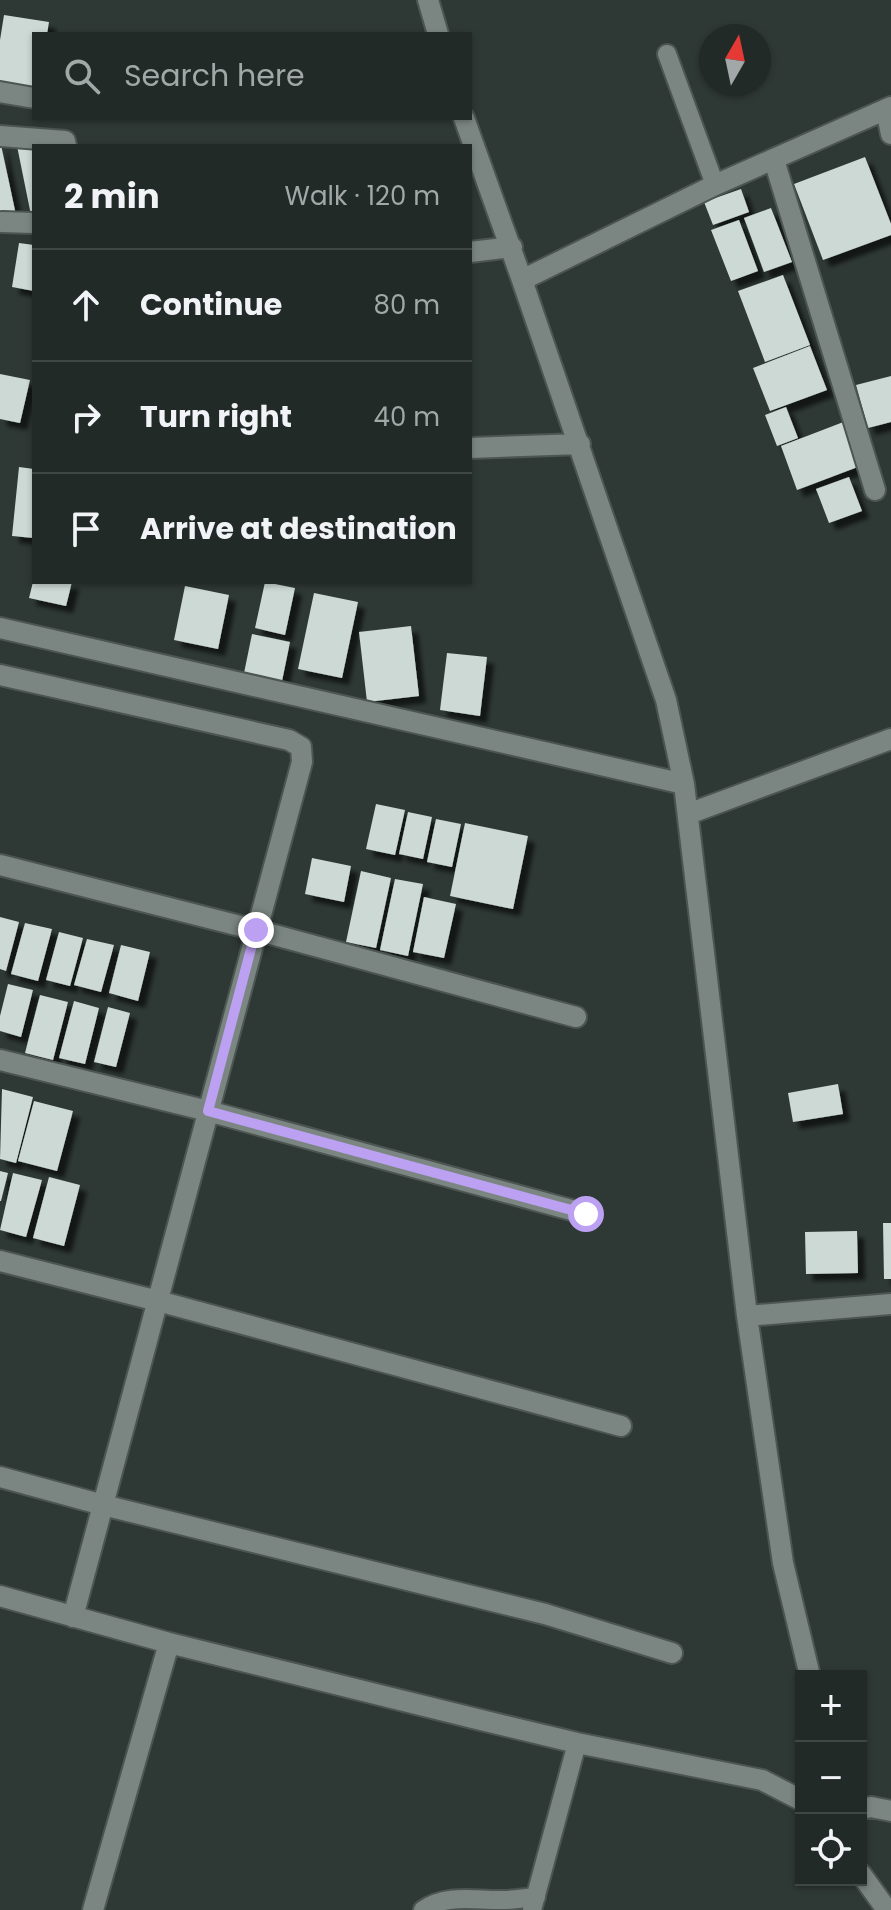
<!DOCTYPE html>
<html lang="en">
<head>
<meta charset="utf-8">
<style>
	:root { --surface:#222a27; --page:#2a322f; --text:#f1f3f6; --muted:#a2a7a7; --line:#3f4644 }
	body { margin:0; font-family:Poppins,sans-serif; background:var(--page); color:var(--text) }
	.controls { position:absolute; right:24px; bottom:24px; display:grid; overflow:hidden; border-radius:0px; box-shadow:0 2px 6px #0004 }
	.controls button { width:72px; height:72px; display:grid; place-items:center; padding:0; border:0; border-bottom:2px solid var(--line); background:var(--surface); color:var(--text); font:40px sans-serif }
	.compass { position:absolute; left:699px; top:24px; width:72px; height:72px; border-radius:50%; background:var(--surface); box-shadow:0 2px 6px #0004; rotate:9deg }
	.stop { position:absolute; width:24px; height:24px; margin:-18px; border:6px solid #bca0f2; border-radius:50%; background:#fff }
	.stop.end { background:#bca0f2; border-color:#fff; box-shadow:0 2px 8px #0008 }
	.list { margin:0; padding:0; list-style:none }
	h2 { display:flex; justify-content:space-between; align-items:center; height:104px; margin:0; padding:0 32px; font-size:34px }
	h2 small { font-size:26px; font-weight:400; color:var(--muted) }
	.list li { display:grid; grid-template-columns:52px 1fr auto; gap:24px; align-items:center; box-sizing:border-box; height:112px; padding:0 32px; border-top:2px solid var(--line) }
	.list b { display:block; font-size:30px; white-space:nowrap }
	.list em { font-size:26px; font-style:normal; color:var(--muted) }
	.icon { flex:none; width:44px; height:44px; fill:none; stroke:currentColor; stroke-width:2; stroke-linecap:round; stroke-linejoin:round }
	.map { position:relative; flex:none; width:891px; height:1910px; overflow:hidden }
	.search { position:absolute; background:var(--surface); box-shadow:0 2px 6px #0004; left:32px; top:32px; width:440px; height:88px; display:flex; align-items:center; gap:20px; box-sizing:border-box; padding:0 28px; border-radius:0px; color:var(--muted); font-size:30px }
	.panel { position:absolute; background:var(--surface); box-shadow:0 2px 6px #0004; left:32px; top:144px; width:440px; height:440px; border-radius:0px }
	.map>svg:first-child { display:block }
</style>
</head>
<body>
<div class="map">
<svg width="891" height="1910" viewBox="0 0 891 1910">
	<defs>
		<filter id="shadow"><feDropShadow dx="7" dy="7" stdDeviation="2" flood-color="#0009"/></filter>
	</defs>
	<rect width="100%" height="100%" fill="#2e3834"/>
	<!-- building -->
	<path fill="#cdd9d4" filter="url(#shadow)" d="M4,15l45,7 -2,12h-13v57l-34,-6v-45z
		M0,140l16,75 -16,3z
		M17,146h17v79h-1z
		M865,157l26,67v11l-68,25 -29,-76z
		M741,189l8,23 -36,13 -9,-23z
		M771,208l21,54 -28,10 -20,-54z
		M739,220l19,51 -27,10 -20,-51z
		M19,243l15,2v46l-22,-4z
		M783,275l27,70 -45,17 -27,-71z
		M810,346l17,44 -57,21 -17,-43z
		M0,374l30,6 -10,43 -20,-4z
		M891,376v46l-23,6 -12,-43z
		M786,407l12,31 -21,8 -12,-31z
		M846,421l17,44 -66,25 -16,-44z
		M19,467l15,2v69l-22,-2z
		M849,477l13,34 -33,12 -13,-34z
		M33,582h39l-6,24 -37,-8z
		M265,582l30,6 -10,47 -30,-7z
		M185,586l44,9 -11,54 -44,-9z
		M314,593l44,9 -16,76 -44,-9z
		M411,626l8,70 -52,6 -8,-70z
		M252,634l38,8 -9,44 -38,-8z
		M447,653l40,4 -7,59 -40,-6z
		M376,804l29,6 -10,45 -29,-6z
		M408,812l24,5 -9,42 -24,-5z
		M436,819l25,5 -9,43 -25,-5z
		M465,823l63,13 -15,73 -63,-13z
		M312,858l39,8 -7,36 -39,-8z
		M361,871l30,7 -15,70 -30,-6z
		M395,879l28,5 -15,72 -28,-6z
		M424,897l32,7 -12,54 -31,-6z
		M0,917l19,5 -13,49 -6,-2z
		M25,923l27,6 -14,52 -27,-7z
		M59,932l24,6 -13,48 -24,-6z
		M87,939l27,6 -13,47 -27,-7z
		M121,945l29,7 -12,49 -29,-8z
		M8,984l25,6 -12,47 -21,-6v-15z
		M40,995l28,7 -15,58 -28,-7z
		M74,1001l25,7 -14,56 -26,-6z
		M108,1007l22,6 -14,54 -22,-5z
		M838,1084l5,30 -50,8 -5,-29z
		M2,1089l31,8 -17,66 -16,-4z
		M34,1101l39,10 -16,60 -39,-10z
		M0,1171l8,2 -7,28h-1z
		M13,1173l29,7 -16,57 -26,-7z
		M49,1177l31,8 -16,61 -31,-8z
		M883,1223h8v56h-7z
		M857,1231l1,42 -52,1 -1,-42z"/>
	<g fill="none" stroke-linecap="round" stroke-linejoin="round">
		<!-- lane casing -->
		<g stroke="#4c5551" stroke-width="22">
			<path id="lane" d="M667,54l48,131
				M423,1910c24,-17 54,-9 81,-10 10,0 21,-2 32,-3
				M532,1910l45,-167"/>
		</g>
		<!-- street casing -->
		<g stroke="#4c5551" stroke-width="24">
			<path id="street" d="M428,0l10,34
				M0,92l34,6
				M886,109l5,25
				M464,118l58,162
				M0,136l65,5 1,5
				M774,160l101,330
				M2,222l32,1
				M470,252l42,-5
				M470,448l110,-4
				M0,628l684,156
				M0,675l289,65 12,7 1,15 -229,855
				M688,814l203,-75
				M0,865l256,65 320,87
				M0,1060l208,51 378,103
				M0,1261l158,40 463,125
				M747,1316l144,-12
				M0,1477l103,28 442,109 127,39
				M0,1596l169,47 308,76 100,24 185,37 39,20
				M810,1676l-27,-113 -36,-247 -63,-532 -18,-84 -144,-420 193,-95 176,-78
				M861,1809l10,-2 20,4
				M861,1874l26,36
				M93,1910l76,-267"/>
		</g>
		<!-- lane -->
		<use href="#lane" stroke="#7b8682" stroke-width="18"/>
		<!-- street -->
		<use href="#street" stroke="#7b8682" stroke-width="20"/>
	</g>
	<g fill="none" stroke-linecap="round" stroke-linejoin="round">
		<!-- route -->
		<path stroke="#bca0f2" stroke-width="10" d="M256,930l-48,181 378,103"/>
	</g>
</svg>
<div class="controls">
<button>+</button>
<button>−</button>
<button><svg class="icon" aria-label="locate" viewBox="0 0 24 24"><circle cx="12" cy="12" r="6"/><path d="M12 2v4M12 18v4M2 12h4M18 12h4"/></svg></button>
</div>
<svg class="compass" viewBox="-18 -18 36 36"><path d="M0-13l5 13h-10z" fill="#e53935"/><path d="M0 13l5-13h-10z" fill="#a2a7a7"/></svg>
<div class="stop" style="left:586px;top:1214px"></div>
<div class="stop end" style="left:256px;top:930px"></div>
<div class="search"><svg class="icon" aria-label="search" viewBox="0 0 24 24"><circle cx="10" cy="10" r="6"/><path d="M15 15l6 6"/></svg>Search here</div>
<section class="panel">
<h2>2 min<small>Walk · 120 m</small></h2>
<ul class="list">
<li><svg class="icon" aria-label="ahead" viewBox="0 0 24 24"><path d="M12 20V5M6 11l6-6 6 6"/></svg><div><b>Continue</b></div><em>80 m</em></li>
<li><svg class="icon" aria-label="right" viewBox="0 0 24 24"><path d="M7 20v-9h11M14 6l5 5-5 5"/></svg><div><b>Turn right</b></div><em>40 m</em></li>
<li><svg class="icon" aria-label="arrive" viewBox="0 0 24 24"><path d="M6 21V4h12l-3 4 3 4H6"/></svg><div><b>Arrive at destination</b></div></li>
</ul>
</section>
</div>
</body>
</html>
